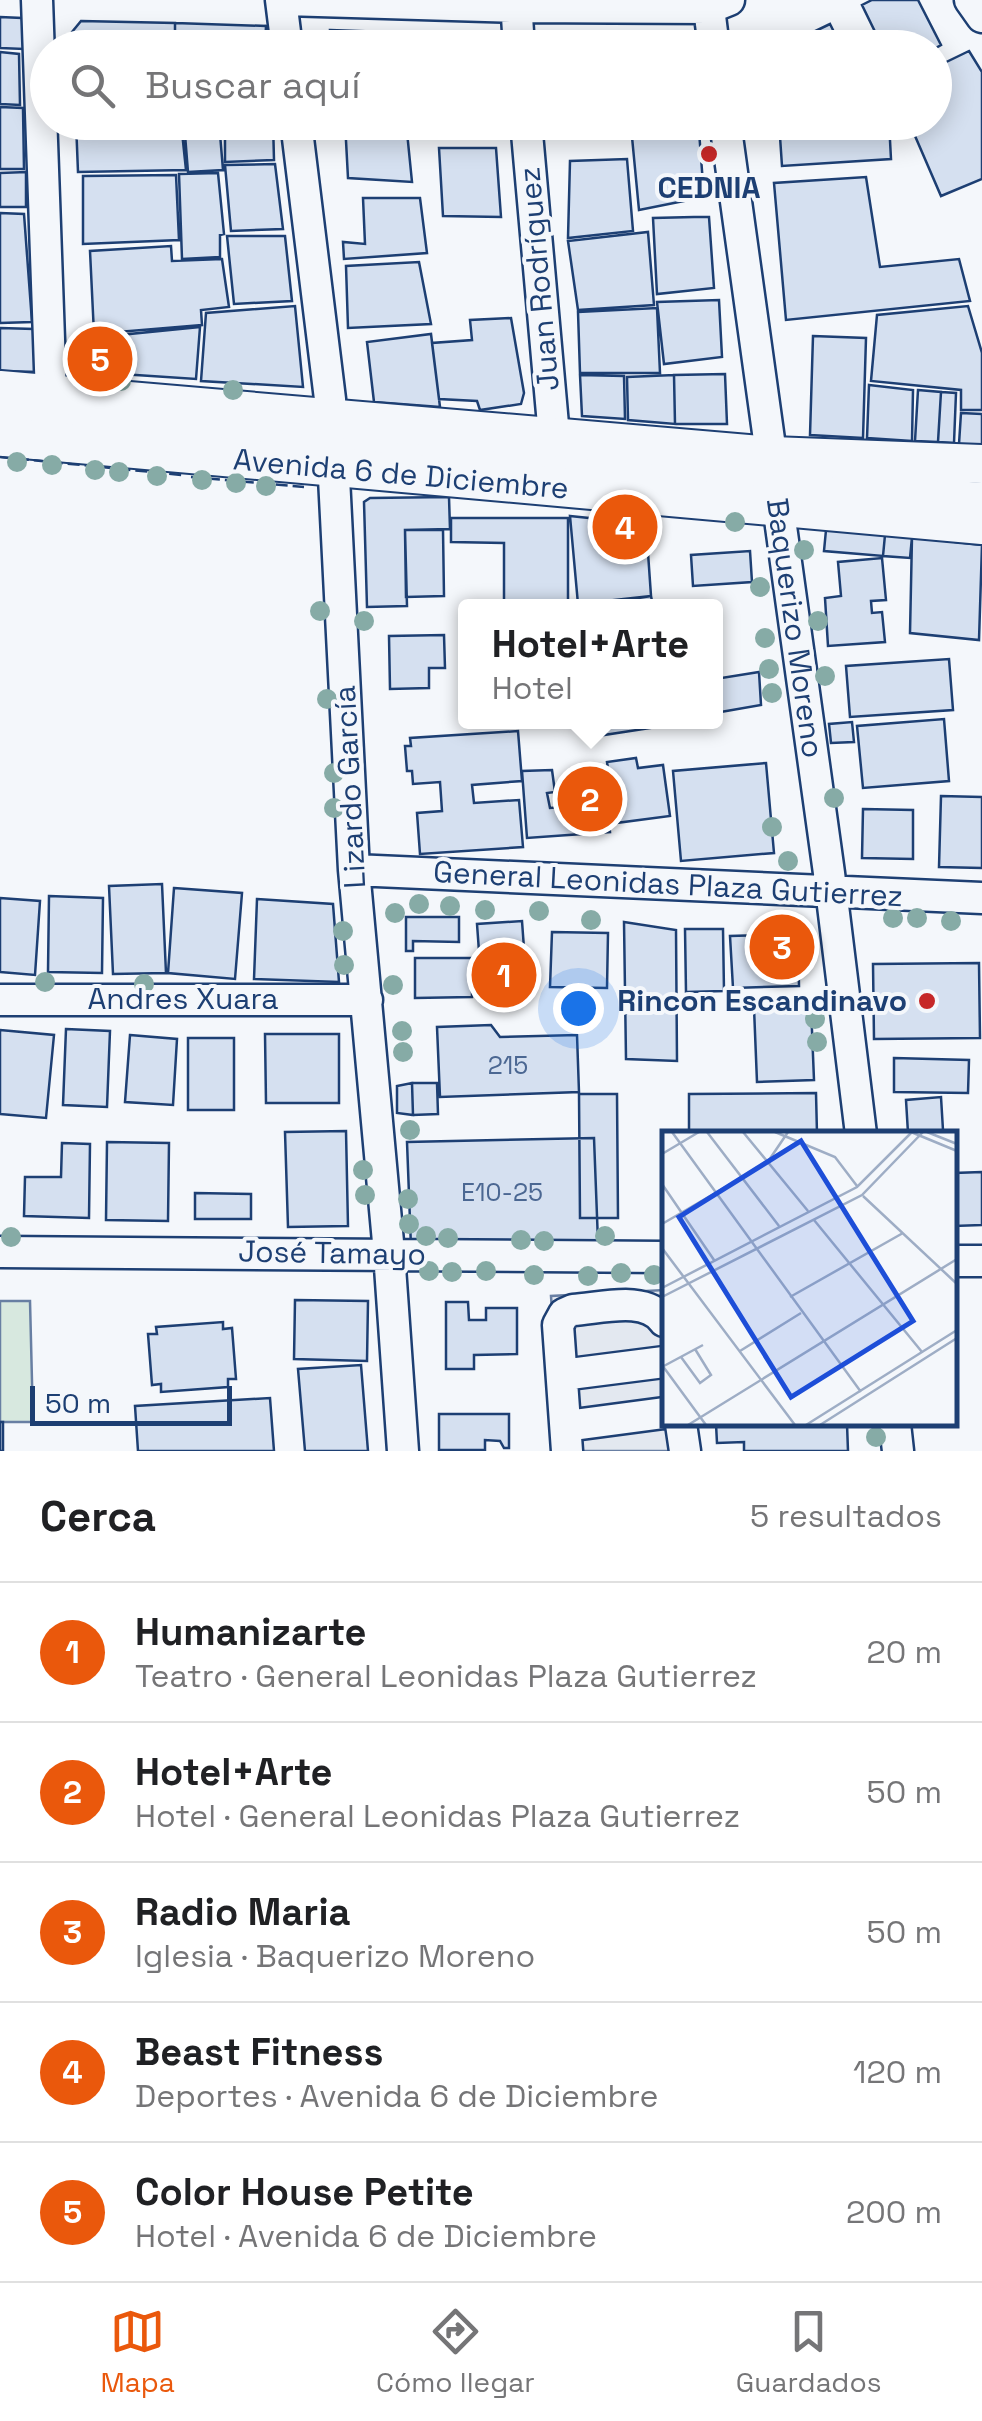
<!DOCTYPE html>
<html lang="es">
<head>
<meta charset="utf-8">
<style>
	:root { --surface:#fff; --page:#f2f2f2; --text:#202124; --muted:#757577; --line:#e0e0e0; --accent:#ea580c }
	body { margin:0; font-family:"Space Grotesk",sans-serif; background:var(--page); color:var(--text) }
	.scale { position:absolute; left:30px; bottom:25px; width:202px; box-sizing:border-box; padding-left:10px; border:5px solid #1d3f73; border-top:0; font-size:28px; line-height:35px; white-space:nowrap; color:#1d3f73; -webkit-text-stroke:8px #f4f7fb; paint-order:stroke }
	.you { position:absolute; left:578px; top:1008px; width:35px; height:35px; margin:-25px; border:8px solid #fff; border-radius:50%; background:#1a73e8; box-shadow:0 0 0 15px #1a73e833 }
	.badge { display:grid; place-items:center; width:65px; height:65px; border-radius:50%; background:var(--accent); color:#fff; font-size:32px; font-weight:700 }
	.pin { position:absolute; translate:-50% -50%; border:5px solid #fff; box-shadow:0 2px 10px #0006 }
	.popup { position:absolute; left:458px; top:599px; width:265px; height:130px; box-sizing:border-box; display:grid; place-content:center; border-radius:10px; background:var(--surface); filter:drop-shadow(0 2px 8px #0005); font-size:32px; white-space:nowrap; color:var(--muted) }
	.popup b { font-size:38px; color:var(--text) }
	.popup::after { content:''; position:absolute; left:50%; top:100%; margin-left:-20px; border:20px solid transparent; border-top-color:var(--surface) }
	.list { margin:0; padding:0; list-style:none }
	h2 { display:flex; justify-content:space-between; align-items:center; height:130px; margin:0; padding:0 40px; font-size:42px }
	h2 small { font-size:32px; font-weight:400; color:var(--muted) }
	.list li { display:grid; grid-template-columns:65px 1fr auto; gap:30px; align-items:center; box-sizing:border-box; height:140px; padding:0 40px; border-top:2px solid var(--line) }
	.list b { display:block; font-size:38px; white-space:nowrap }
	.list p { margin:0; font-size:32px; white-space:nowrap; color:var(--muted) }
	.list em { font-size:32px; font-style:normal; color:var(--muted) }
	.icon { flex:none; width:55px; height:55px; fill:none; stroke:currentColor; stroke-width:2; stroke-linecap:round; stroke-linejoin:round }
	.map { position:relative; flex:none; width:982px; height:1451px; overflow:hidden }
	.search { position:absolute; background:var(--surface); box-shadow:0 5px 25px #0003; left:30px; right:30px; top:30px; height:110px; display:flex; align-items:center; gap:25px; box-sizing:border-box; padding:0 35px; border-radius:55px; color:var(--muted); font-size:38px }
	.sheet { height:830px; background:var(--surface) }
	nav { display:flex; justify-content:space-around; align-items:center; box-sizing:border-box; height:140px; border-top:2px solid var(--line); background:var(--surface); font-size:28px; color:var(--muted) }
	nav a { display:grid; justify-items:center; gap:5px }
	nav .on { color:var(--accent) }
	.map>svg:first-child { display:block }
</style>
</head>
<body>
<div class="map">
<svg width="982" height="1451" viewBox="0 0 982 1451">
	<rect width="100%" height="100%" fill="#f4f7fb"/>
	<!-- green -->
	<path fill="#d7e8df" stroke="#687fa3" stroke-width="2.5" d="M0,1301h30l3,121h-33z"/>
	<!-- parking -->
	<path fill="#e3e8f0" stroke="#687fa3" stroke-width="2.5" d="M664,1290v134l33,27h-136l-10,-155z"/>
	<!-- building -->
	<path fill="#d5e0f0" stroke="#1d3f73" stroke-width="2.5" d="M872,0h46l23,45 -7,4 -51,-1 -21,-43z
		M0,17l22,1 2,31 -24,-1z
		M81,21l94,2v25h-104l1,-16z
		M175,23l91,3 -1,22h-90z
		M830,24l12,24h-62z
		M266,26l5,1 3,21h-9z
		M330,30l84,3 1,15h-84z
		M628,38v10h-82v-8z
		M638,42l55,2v4h-55z
		M440,46h49v2h-49z
		M969,51l13,21v107l-41,17 -32,-74h25v-54z
		M0,52l19,2 1,51 -20,-1z
		M0,107l23,1 1,61h-24z
		M76,122h105l5,48 -108,2z
		M184,122h35l4,48 -35,2z
		M225,122h48l1,38 -49,2z
		M345,122h61l6,60 -64,-4z
		M441,122h49v11l-49,1z
		M779,122h110l2,37 -109,7z
		M699,131l5,66 -65,13 -7,-73z
		M439,148h57l5,69 -58,-1z
		M627,159l6,72 -65,7 2,-77z
		M275,164l8,65 -52,2 -6,-66z
		M26,172v35h-26v-34z
		M218,173l6,61 -4,1v22l-38,2 -3,-85z
		M176,175l3,65 -96,4v-68z
		M866,177l14,90 79,-8 11,42 -184,19 -12,-137z
		M363,198h57l7,55 -83,6 -1,-17 22,2z
		M0,213l24,1 8,108 -32,1z
		M694,217h15l5,71 -57,6 -4,-76z
		M648,232l6,73 -76,5 -10,-69z
		M227,236h58l7,65 -58,3z
		M171,246l1,15 50,-2 7,48 -28,3 1,15 -108,9 -4,-83z
		M419,262l12,62 -83,4 -2,-62z
		M719,300l3,57 -58,7 -7,-62z
		M295,306l8,81 -102,-6 5,-68z
		M968,306l14,47v57h-21v-20l-90,-9 6,-66z
		M657,308l3,65h-80l-2,-61z
		M511,318l13,75 -3,11 -41,6 -3,-9 -38,-2 -7,-56 40,-3 -2,-20z
		M200,327l-4,52 -105,-7 -1,-34z
		M0,328l34,1 5,43 -39,-1z
		M431,334l9,73 -66,-5 -7,-60z
		M813,336l53,2 -3,100 -53,-3z
		M725,374l2,50h-52l-1,-49z
		M580,375l44,1 1,43 -43,-3z
		M674,375l1,49 -47,-4 -1,-43z
		M869,385l44,5 -1,51 -45,-3z
		M918,390l23,2 -3,50 -23,-1z
		M941,392l15,1 -2,50 -16,-1z
		M961,413l21,1v31l-23,-1z
		M449,497l1,32 -45,1 2,76 -40,1 -3,-105 6,-4z
		M570,516l76,8 5,72 -73,8z
		M451,518h117v88h-64v-63l-53,-1z
		M405,530h38l1,66 -38,1z
		M826,530l59,5 -2,21 -59,-5z
		M885,535l27,2 -2,21 -27,-2z
		M912,537l70,8 -3,95 -69,-7z
		M750,551l2,31 -59,4 -2,-31z
		M882,558l4,42 -15,1 1,12 10,-1 3,30 -57,4 -3,-48 16,-2 -3,-34z
		M651,596l2,10h-58v-1z
		M444,635l1,33h-16v20l-39,1 -1,-53z
		M949,659l4,51 -103,7 -4,-51z
		M759,672l2,33 -46,8v-34z
		M944,719l5,62 -86,7 -6,-62z
		M602,722h81v1l-79,12z
		M852,722l2,20 -23,1 -2,-19z
		M518,731l4,50 -50,4 2,18 45,-3 4,47 -103,7 -3,-41 25,-2 -2,-29 -27,2 -1,-13h-5l-2,-25h6l-1,-8z
		M636,758l2,10 25,-3 7,51 -54,7 -9,-61z
		M766,763l8,90 -93,8 -8,-90z
		M604,767l6,65 -83,6 -5,-67 30,-1 3,22 -8,1 3,15 24,-2 -3,-37z
		M941,796l41,1v71l-43,-1z
		M863,809l50,1v49l-51,-1z
		M162,884l4,89 -53,1 -4,-88z
		M174,888l68,5 -7,86 -67,-6z
		M49,896l54,2 -1,75 -54,-1z
		M0,898l40,3 -5,74 -35,-3z
		M257,899l76,5 6,78 -85,-3z
		M406,917h53v25l-46,-1v10h-7z
		M522,921l4,55 -45,3 -4,-55z
		M624,922l52,8 1,131 -51,-2z
		M685,929h38l1,62 -38,1z
		M552,932l56,1 -1,55 -57,-1z
		M798,934l1,52 -66,2 -3,-52z
		M415,958h57v39l-57,1z
		M979,963l1,75 -106,1 -1,-75z
		M811,1006l3,74 -57,2 -3,-74z
		M491,1025l9,12 77,-2 2,57 -139,5 -3,-70z
		M66,1029l44,2 -3,76 -44,-2z
		M0,1030l54,5 -8,83 -46,-4z
		M265,1034h74v69h-73z
		M130,1035l47,4 -4,66 -48,-3z
		M188,1038h46v72h-46z
		M894,1058l75,2 -1,33 -74,-1z
		M412,1083l1,32 -16,-2v-27z
		M412,1083h25l1,31 -25,1z
		M816,1093l1,41h-128v-40z
		M579,1094h38l1,124h-38z
		M941,1097l2,33 -35,3 -2,-33z
		M346,1131l2,95 -60,1 -3,-95z
		M594,1138l4,104 -187,5 -4,-105z
		M107,1142l62,1 -1,78 -62,-1z
		M62,1143l28,1 -1,74 -65,-2 1,-39h36z
		M982,1172v53l-28,1v-53z
		M195,1193l56,1v25h-56z
		M295,1300l73,1 -1,60 -73,-2z
		M446,1302h22l1,18h17v-12h31v46l-43,1v14h-28z
		M223,1322v7l9,-1 4,51h-8v8l-67,5v-8l-9,1 -4,-51h9l-1,-7z
		M361,1365l7,86h-63l-7,-82z
		M270,1398l4,53h-136l-3,-45z
		M439,1414h70v34h-5l-4,-7 -15,-1v10h-46z
		M0,1422h3v29h-3z
		M716,1424h131l1,27h-104v-9l-27,1z"/>
	<g fill="none" stroke-linecap="round" stroke-linejoin="round">
		<!-- minor casing -->
		<g stroke="#1d3f73" stroke-width="35">
			<path id="minor" d="M37,0l14,396
				M281,0l6,48
				M285,0l232,7 192,1 20,-8
				M516,0l3,48
				M708,0l6,48
				M970,0l12,17
				M296,122l34,277 24,471 35,383 14,198
				M526,122l28,314
				M725,122l104,751 32,261
				M3,409l330,39 649,50
				M354,870l628,28
				M0,1000h367
				M0,1252l664,5
				M954,1261h28
				M562,1375l102,-13
				M681,1424l4,27
				M895,1424l3,27
				M566,1426l98,-13
				M567,1451l-9,-126 6,-11 9,-4c29,-2 73,-15 91,11"/>
		</g>
		<!-- major casing -->
		<g stroke="#1d3f73" stroke-width="42">
			<path id="major" d="M0,390l772,66 210,8
				M0,437l982,88"/>
		</g>
		<!-- minor -->
		<use href="#minor" stroke="#f4f7fb" stroke-width="30"/>
		<!-- major -->
		<use href="#major" stroke="#f4f7fb" stroke-width="38"/>
		<!-- fence -->
		<path stroke="#1d3f73" stroke-width="2.5" stroke-dasharray="12 5" stroke-linecap="butt" d="M0,457l182,18
			M191,477l113,10"/>
	</g>
	<!-- trees -->
	<g fill="#86aba6">
		<circle cx="121" cy="381" r="10"/>
		<circle cx="233" cy="390" r="10"/>
		<circle cx="17" cy="462" r="10"/>
		<circle cx="52" cy="465" r="10"/>
		<circle cx="95" cy="470" r="10"/>
		<circle cx="119" cy="472" r="10"/>
		<circle cx="157" cy="476" r="10"/>
		<circle cx="202" cy="480" r="10"/>
		<circle cx="236" cy="483" r="10"/>
		<circle cx="266" cy="486" r="10"/>
		<circle cx="735" cy="522" r="10"/>
		<circle cx="804" cy="550" r="10"/>
		<circle cx="760" cy="587" r="10"/>
		<circle cx="320" cy="611" r="10"/>
		<circle cx="364" cy="621" r="10"/>
		<circle cx="818" cy="621" r="10"/>
		<circle cx="765" cy="638" r="10"/>
		<circle cx="769" cy="669" r="10"/>
		<circle cx="825" cy="676" r="10"/>
		<circle cx="772" cy="693" r="10"/>
		<circle cx="327" cy="699" r="10"/>
		<circle cx="334" cy="773" r="10"/>
		<circle cx="834" cy="798" r="10"/>
		<circle cx="334" cy="808" r="10"/>
		<circle cx="772" cy="827" r="10"/>
		<circle cx="788" cy="861" r="10"/>
		<circle cx="419" cy="904" r="10"/>
		<circle cx="450" cy="906" r="10"/>
		<circle cx="485" cy="910" r="10"/>
		<circle cx="539" cy="911" r="10"/>
		<circle cx="395" cy="913" r="10"/>
		<circle cx="893" cy="918" r="10"/>
		<circle cx="917" cy="918" r="10"/>
		<circle cx="591" cy="920" r="10"/>
		<circle cx="781" cy="921" r="10"/>
		<circle cx="951" cy="921" r="10"/>
		<circle cx="343" cy="931" r="10"/>
		<circle cx="344" cy="965" r="10"/>
		<circle cx="45" cy="982" r="10"/>
		<circle cx="144" cy="984" r="10"/>
		<circle cx="393" cy="985" r="10"/>
		<circle cx="815" cy="1019" r="10"/>
		<circle cx="402" cy="1031" r="10"/>
		<circle cx="817" cy="1042" r="10"/>
		<circle cx="403" cy="1052" r="10"/>
		<circle cx="410" cy="1130" r="10"/>
		<circle cx="363" cy="1170" r="10"/>
		<circle cx="365" cy="1195" r="10"/>
		<circle cx="408" cy="1199" r="10"/>
		<circle cx="409" cy="1224" r="10"/>
		<circle cx="426" cy="1236" r="10"/>
		<circle cx="605" cy="1236" r="10"/>
		<circle cx="11" cy="1237" r="10"/>
		<circle cx="448" cy="1238" r="10"/>
		<circle cx="521" cy="1240" r="10"/>
		<circle cx="544" cy="1241" r="10"/>
		<circle cx="429" cy="1271" r="10"/>
		<circle cx="486" cy="1271" r="10"/>
		<circle cx="452" cy="1272" r="10"/>
		<circle cx="621" cy="1273" r="10"/>
		<circle cx="534" cy="1275" r="10"/>
		<circle cx="654" cy="1275" r="10"/>
		<circle cx="588" cy="1276" r="10"/>
		<circle cx="876" cy="1437" r="10"/>
	</g>
	<!-- markers -->
	<g fill="#c62828" stroke="#f4f7fb" stroke-width="4">
		<circle cx="709" cy="154" r="10"/>
		<circle cx="927" cy="1001" r="10"/>
	</g>
	<g text-anchor="middle" stroke-width="8" stroke-linejoin="round" paint-order="stroke">
		<!-- number labels -->
		<g font-size="25" fill="#4b6792">
			<text x="508" y="1074">215</text>
			<text x="502" y="1201">E10-25</text>
		</g>
		<!-- poi labels -->
		<g font-size="30" font-weight="bold" fill="#1d3f73" stroke="#f4f7fb">
			<text x="709" y="198">CEDNIA</text>
			<text x="907" y="1011" text-anchor="end">Rincon Escandinavo</text>
		</g>
		<!-- street labels -->
		<g font-size="30" fill="#1d3f73" stroke="#f4f7fb">
			<text transform="translate(539 279) rotate(-95)" y="10">Juan Rodríguez</text>
			<text transform="translate(401 474) rotate(5)" y="10">Avenida 6 de Diciembre</text>
			<text transform="translate(795 628) rotate(82)" y="10">Baquerizo Moreno</text>
			<text transform="translate(350 787) rotate(-93)" y="10">Lizardo García</text>
			<text transform="translate(668 884) rotate(3)" y="10">General Leonidas Plaza Gutierrez</text>
			<text x="183" y="1009">Andres Xuara</text>
			<text transform="translate(332 1253) rotate(1)" y="10">José Tamayo</text>
		</g>
	</g>
	<!-- overview -->
	<g transform="translate(662 1131)">
		<rect width="295" height="295" fill="#f4f7fb"/>
		<path fill="none" stroke="#9eadc5" stroke-width="2.5" d="M10,1l189,260M45,1l72,94M81,1l65,79M113,1l60,25 22,29M249,1l46,19M265,1l30,12M0,23l37,-22M0,53l52,76M201,65l94,88M152,89l108,132M0,93l105,-61 21,-31M0,117l133,177M0,157l195,-101 55,-55M0,166l200,-102 61,-63M128,166l113,-64M78,220l61,-38M19,226l19,26 11,-8 -16,-26M0,234l44,60M0,236l41,-22M26,294l269,-166M144,294l151,-95M158,294l137,-87"/>
		<path fill="#1d4ed8" fill-opacity="0.15" stroke="#1d4ed8" stroke-width="5" d="M139,10l112,180 -122,76 -112,-180z"/>
		<rect width="295" height="295" fill="none" stroke="#1d3f73" stroke-width="5"/>
	</g>
</svg>
<div class="scale">50 m</div>
<div class="you"></div>
<div class="pin badge" style="left:504px;top:975px">1</div>
<div class="pin badge" style="left:590px;top:799px">2</div>
<div class="popup"><b>Hotel+Arte</b>Hotel</div>
<div class="pin badge" style="left:782px;top:947px">3</div>
<div class="pin badge" style="left:625px;top:527px">4</div>
<div class="pin badge" style="left:100px;top:359px">5</div>
<div class="search"><svg class="icon" aria-label="search" viewBox="0 0 24 24"><circle cx="10" cy="10" r="6"/><path d="M15 15l6 6"/></svg>Buscar aquí</div>
</div>
<section class="sheet">
<h2>Cerca<small>5 resultados</small></h2>
<ul class="list">
<li><span class="badge">1</span><div><b>Humanizarte</b><p>Teatro · General Leonidas Plaza Gutierrez</p></div><em>20 m</em></li>
<li><span class="badge">2</span><div><b>Hotel+Arte</b><p>Hotel · General Leonidas Plaza Gutierrez</p></div><em>50 m</em></li>
<li><span class="badge">3</span><div><b>Radio Maria</b><p>Iglesia · Baquerizo Moreno</p></div><em>50 m</em></li>
<li><span class="badge">4</span><div><b>Beast Fitness</b><p>Deportes · Avenida 6 de Diciembre</p></div><em>120 m</em></li>
<li><span class="badge">5</span><div><b>Color House Petite</b><p>Hotel · Avenida 6 de Diciembre</p></div><em>200 m</em></li>
</ul>
</section>
<nav>
<a class="on"><svg class="icon" aria-label="map" viewBox="0 0 24 24"><path d="M3 6l6-2 6 2 6-2v14l-6 2-6-2-6 2zM9 4v14M15 6v14"/></svg>Mapa</a>
<a><svg class="icon" aria-label="directions" viewBox="0 0 24 24"><path d="M12 3l9 9-9 9-9-9zM9 14v-3h6M13 9l2 2-2 2"/></svg>Cómo llegar</a>
<a><svg class="icon" aria-label="saved" viewBox="0 0 24 24"><path d="M7 4h10v16l-5-4-5 4z"/></svg>Guardados</a>
</nav>
</body>
</html>
